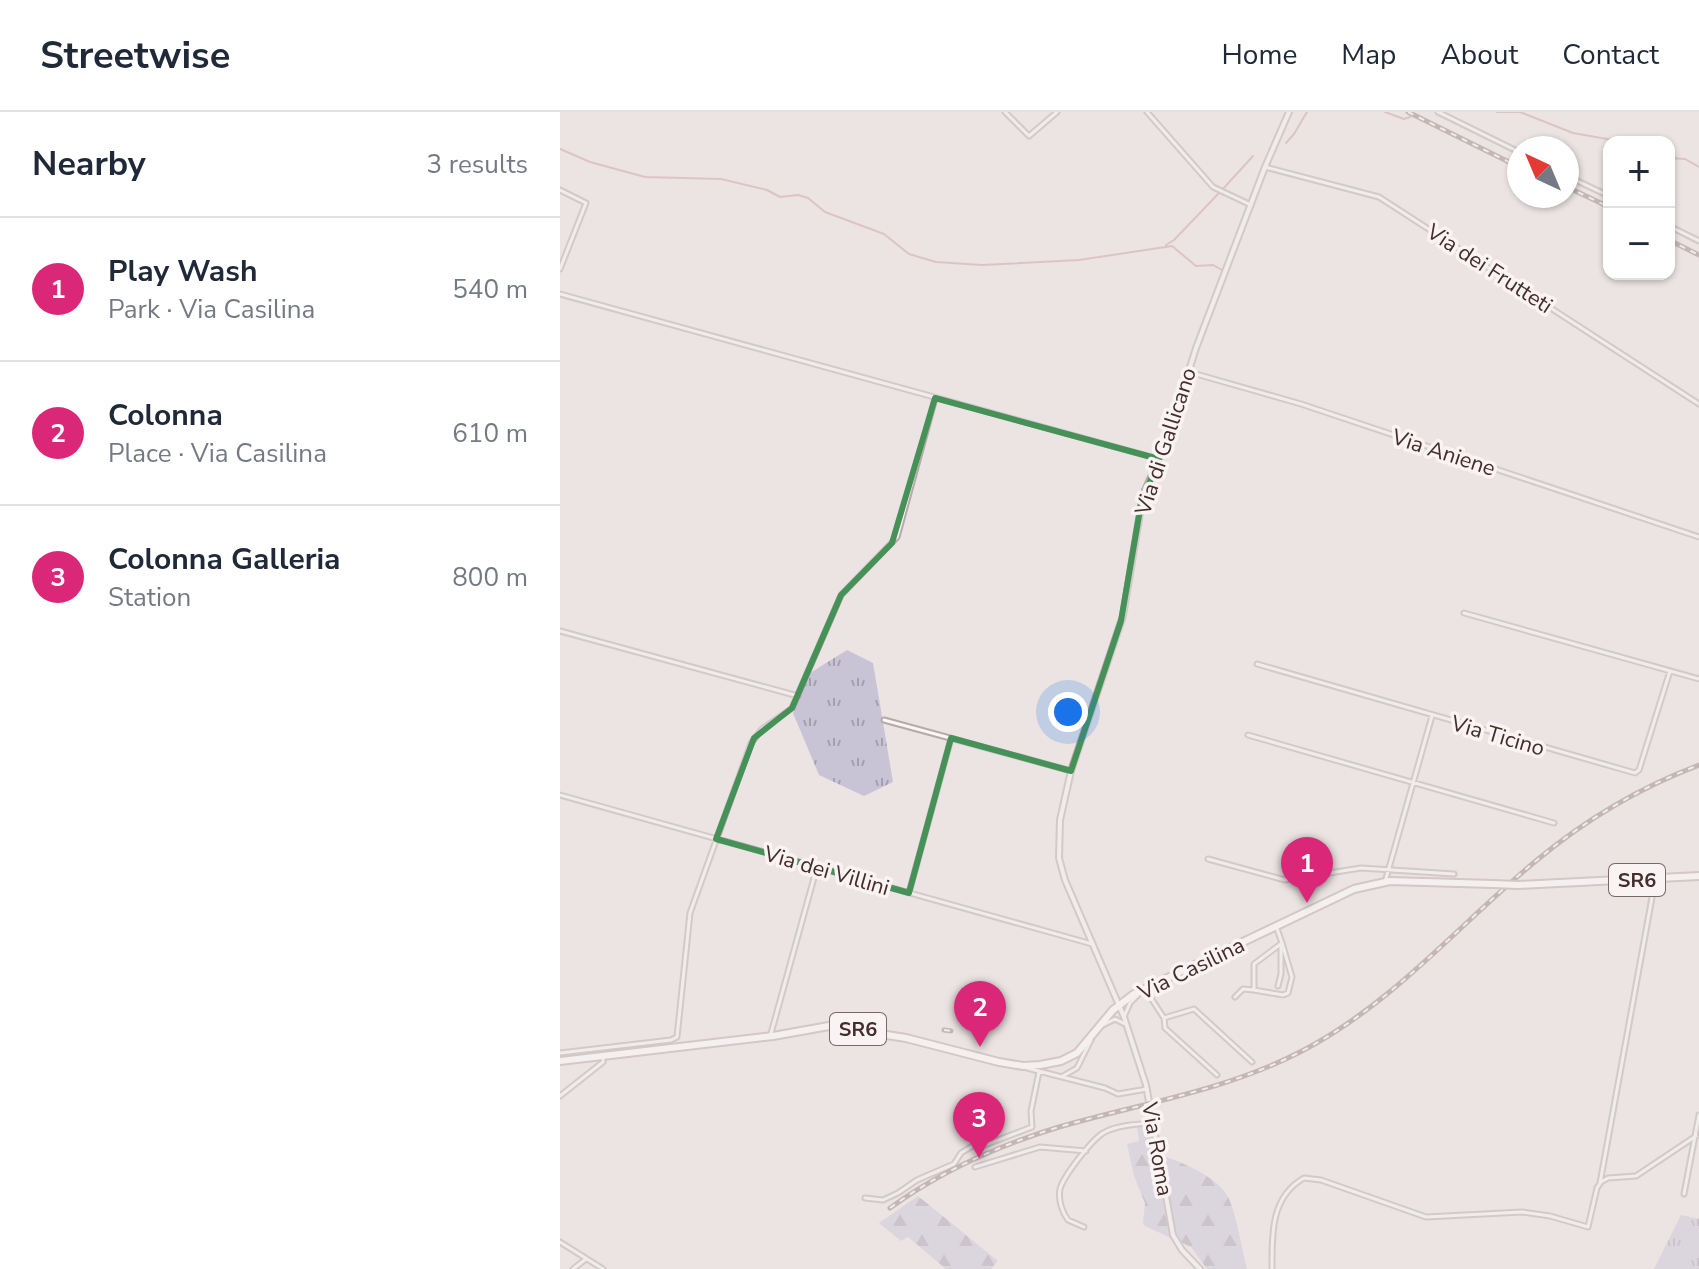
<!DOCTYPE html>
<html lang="en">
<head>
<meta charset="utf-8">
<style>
	:root { --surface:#fff; --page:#f6f6f7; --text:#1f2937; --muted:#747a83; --line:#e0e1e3; --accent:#db2777 }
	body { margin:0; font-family:"Nunito Sans",sans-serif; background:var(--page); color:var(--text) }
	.controls { position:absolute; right:24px; top:24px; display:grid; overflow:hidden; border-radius:16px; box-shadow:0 2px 6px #0004 }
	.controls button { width:72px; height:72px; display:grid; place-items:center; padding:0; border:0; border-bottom:2px solid var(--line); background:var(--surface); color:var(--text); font:40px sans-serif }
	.compass { position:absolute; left:947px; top:24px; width:72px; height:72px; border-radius:50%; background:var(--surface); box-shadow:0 2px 6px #0004; rotate:316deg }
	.you { position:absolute; left:508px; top:600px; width:28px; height:28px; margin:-20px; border:6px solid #fff; border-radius:50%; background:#1a73e8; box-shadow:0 0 0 12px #1a73e833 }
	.badge { display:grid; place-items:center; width:52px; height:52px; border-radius:50%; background:var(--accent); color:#fff; font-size:26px; font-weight:700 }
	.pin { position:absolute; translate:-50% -66px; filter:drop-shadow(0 2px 4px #0008) }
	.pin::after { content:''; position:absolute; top:42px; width:28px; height:24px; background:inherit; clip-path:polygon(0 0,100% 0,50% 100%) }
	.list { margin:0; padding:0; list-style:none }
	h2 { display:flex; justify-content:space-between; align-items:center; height:104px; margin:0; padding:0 32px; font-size:34px }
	h2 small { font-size:26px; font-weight:400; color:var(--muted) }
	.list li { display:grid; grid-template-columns:52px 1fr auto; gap:24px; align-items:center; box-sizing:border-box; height:144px; padding:0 32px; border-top:2px solid var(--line) }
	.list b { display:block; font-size:30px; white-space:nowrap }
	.list p { margin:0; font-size:26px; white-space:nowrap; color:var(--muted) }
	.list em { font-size:26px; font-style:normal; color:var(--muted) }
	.map { position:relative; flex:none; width:1139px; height:1157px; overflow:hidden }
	header { display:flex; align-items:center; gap:48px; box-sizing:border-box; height:112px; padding:0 40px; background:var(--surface); border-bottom:2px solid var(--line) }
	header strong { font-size:38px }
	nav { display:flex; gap:44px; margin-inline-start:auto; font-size:28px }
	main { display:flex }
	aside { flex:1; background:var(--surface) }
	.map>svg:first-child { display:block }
</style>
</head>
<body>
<header>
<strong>Streetwise</strong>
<nav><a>Home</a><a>Map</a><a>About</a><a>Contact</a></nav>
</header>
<main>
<aside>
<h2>Nearby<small>3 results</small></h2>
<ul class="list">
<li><span class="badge">1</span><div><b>Play Wash</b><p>Park · Via Casilina</p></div><em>540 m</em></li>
<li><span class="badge">2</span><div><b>Colonna</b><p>Place · Via Casilina</p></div><em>610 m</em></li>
<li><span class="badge">3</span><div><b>Colonna Galleria</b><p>Station</p></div><em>800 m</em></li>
</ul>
</aside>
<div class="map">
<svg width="1139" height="1157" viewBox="0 0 1139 1157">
	<defs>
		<pattern id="grass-tufts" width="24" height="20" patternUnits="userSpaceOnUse" patternTransform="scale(2)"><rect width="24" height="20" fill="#c8c4d6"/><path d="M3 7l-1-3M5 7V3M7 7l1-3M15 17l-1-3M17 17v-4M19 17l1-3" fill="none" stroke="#a4a0ae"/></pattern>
		<pattern id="forest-firs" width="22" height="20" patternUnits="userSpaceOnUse" patternTransform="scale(2)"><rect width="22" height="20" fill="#c8c4d6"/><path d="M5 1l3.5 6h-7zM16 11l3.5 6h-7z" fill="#a4a0ae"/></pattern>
	</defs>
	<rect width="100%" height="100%" fill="#ebe4e3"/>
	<!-- grass -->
	<path fill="url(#grass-tufts)" d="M287,538l26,13 20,119 -29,14 -45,-21 -26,-62 17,-40z
		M1121,1103l18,4v50h-45z"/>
	<!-- forest -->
	<path fill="url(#forest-firs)" d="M582,1013h9l5,29c20,5 60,22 71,41 9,16 15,55 20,74h-40l-16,-22 -46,-21 -2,-3 2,-20 -11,-27 -7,-32 12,-3 -2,-14z
		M358,1084l80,65 -7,8h-45l-38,-32 -7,4 -22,-18z"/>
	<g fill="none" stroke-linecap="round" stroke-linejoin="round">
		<!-- stream -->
		<path stroke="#cc9e9d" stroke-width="2" d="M825,0l19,7 6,-2
			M937,0h23l53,21 51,9
			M726,31l8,-9 13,-22
			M0,37l30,13 55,15 76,2 46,11 13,7 18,-2 10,3 17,14 59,22 25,20 27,8 46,3 97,-5 93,-14 24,20 17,-1 9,5
			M1109,46l16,1 14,8
			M662,78l31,-34
			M606,133l8,-5 45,-47"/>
		<!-- minor casing -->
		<g stroke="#b6a9a8" stroke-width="7">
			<path id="minor" d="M445,0l24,24 28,-24
				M587,0l66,75 38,18
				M878,0l81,40
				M705,55l114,30 320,207
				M1007,64l42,20
				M0,78l26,13 -26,66
				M1109,114l30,15
				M0,182l599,165
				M629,260l112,32 398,133
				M904,501l235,66
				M0,519l238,65
				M697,552l378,109 4,-3 31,-99
				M324,608l187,51
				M688,623l306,88
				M0,683l532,149
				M648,747l77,21 76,-12 93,6
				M825,770l47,-166
				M349,781l42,-154
				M716,814l6,17 -28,21v26l29,5 5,-2 4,-16 -10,-34
				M718,874l3,-12v-30
				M585,877l19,29 1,10 52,47
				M675,885l8,-8 11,1
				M564,905l6,-14 9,-9
				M604,906l30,-9 58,53
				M543,913l12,-6 10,5
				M210,925l47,-170
				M0,941l111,-13 6,-3 13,-124 61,-170 11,-14 30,-21 49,-113 56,-58 38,-139
				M467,956l78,20 13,6 29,-5
				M503,964l14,-8 14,-28
				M0,984l43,-34v-6
				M415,1055l65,-20 46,4
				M1040,1071l55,-302
				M1124,1082l15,-79
				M305,1086l18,2 15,-7 19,-13 37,-16 7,-11 18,-11 6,3 47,-18 -1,-16 8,-39
				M524,1115l-16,-7c-6,-8 -10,-20 -8,-31 4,-14 31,-48 43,-56 14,-8 35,-9 51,-10
				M0,1130l43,27
				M13,1157l13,-10
				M712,1157c0,-33 -2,-72 32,-91l17,2 105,37 96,-5 28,4 38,11 9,-39 4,-6 7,-4 28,-2 60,-40"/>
		</g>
		<!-- tertiary casing -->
		<g stroke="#b6a9a8" stroke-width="8">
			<path id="tertiary" d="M640,1157l-18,-19 -9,-15 -27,-150 -22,-68 -59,-137 -6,-22 1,-38 11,-49 52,-155 20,-121 22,-49 31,-98 69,-181 24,-55"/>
		</g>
		<!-- primary casing -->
		<g stroke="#b8a4a2" stroke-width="10">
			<path id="primary" d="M958,773l181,-9
				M0,949l213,-25 56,-10 77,12 93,24 24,4 17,-1 21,-4 16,-8 36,-43 21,-16 220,-105 36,-8 103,3"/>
		</g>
		<!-- minor -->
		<use href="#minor" stroke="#f9f6f6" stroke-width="3"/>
		<!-- tertiary -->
		<use href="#tertiary" stroke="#f9f6f6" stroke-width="4"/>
		<!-- primary -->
		<use href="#primary" stroke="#fff" stroke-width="6"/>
		<!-- rail casing -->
		<g stroke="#967f7c" stroke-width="5">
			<path id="rail" d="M848,0l111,55
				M1007,75l42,20
				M1109,128l30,15
				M384,918l7,1
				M330,1096c51,-37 110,-63 169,-81 83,-24 166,-36 243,-76 92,-48 156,-126 235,-191 48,-40 104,-73 162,-95"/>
		</g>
		<!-- rail -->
		<use href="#rail" stroke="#f9f3f3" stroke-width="2" stroke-dasharray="6" stroke-linecap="butt"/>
		<!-- primary-bridge casing -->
		<g stroke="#b8a4a2" stroke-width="10" stroke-linecap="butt">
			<path id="primary-bridge" d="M933,772l25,1"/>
		</g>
		<!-- primary-bridge -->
		<use href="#primary-bridge" stroke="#fff" stroke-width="6"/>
	</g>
	<!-- marked area -->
	<path d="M0 0H1139V1157H0ZM375,286l224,61 -18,45 -20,117 -50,150 -120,-33 -42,155 -193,-54 38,-101 38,-30 49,-113 51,-52z" fill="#ebe4e3" fill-opacity=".55" fill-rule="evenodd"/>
	<path fill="none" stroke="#459158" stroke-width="6" stroke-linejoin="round" d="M375,286l224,61 -18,45 -20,117 -50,150 -120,-33 -42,155 -193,-54 38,-101 38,-30 49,-113 51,-52z"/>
	<g text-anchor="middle" stroke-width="7" stroke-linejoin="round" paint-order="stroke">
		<!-- shield labels -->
		<g fill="#f9f3f3" stroke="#7a6866" stroke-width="2">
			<rect x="1049" y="752" width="56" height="32" rx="6"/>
			<rect x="270" y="901" width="56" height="32" rx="6"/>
		</g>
		<g font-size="20" font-weight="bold" fill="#442d2a">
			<text x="1077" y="775">SR6</text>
			<text x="298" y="924">SR6</text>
		</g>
		<!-- street labels -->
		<g font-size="22" fill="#442d2a" stroke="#f9f3f3">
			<text transform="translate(930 156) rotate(33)" y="8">Via dei Frutteti</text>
			<text transform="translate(605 329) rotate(-72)" y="8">Via di Gallicano</text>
			<text transform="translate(884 340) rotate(18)" y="8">Via Aniene</text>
			<text transform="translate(938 623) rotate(16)" y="8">Via Ticino</text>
			<text transform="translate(267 758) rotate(16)" y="8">Via dei Villini</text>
			<text transform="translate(631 856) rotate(-26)" y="8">Via Casilina</text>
			<text transform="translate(598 1037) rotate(80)" y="8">Via Roma</text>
		</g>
	</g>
</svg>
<div class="controls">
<button>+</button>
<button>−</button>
</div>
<svg class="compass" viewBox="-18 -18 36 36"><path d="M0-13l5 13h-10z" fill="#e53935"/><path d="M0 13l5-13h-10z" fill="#747a83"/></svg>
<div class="you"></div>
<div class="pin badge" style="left:747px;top:791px">1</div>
<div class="pin badge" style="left:420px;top:935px">2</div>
<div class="pin badge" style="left:419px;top:1046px">3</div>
</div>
</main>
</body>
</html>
